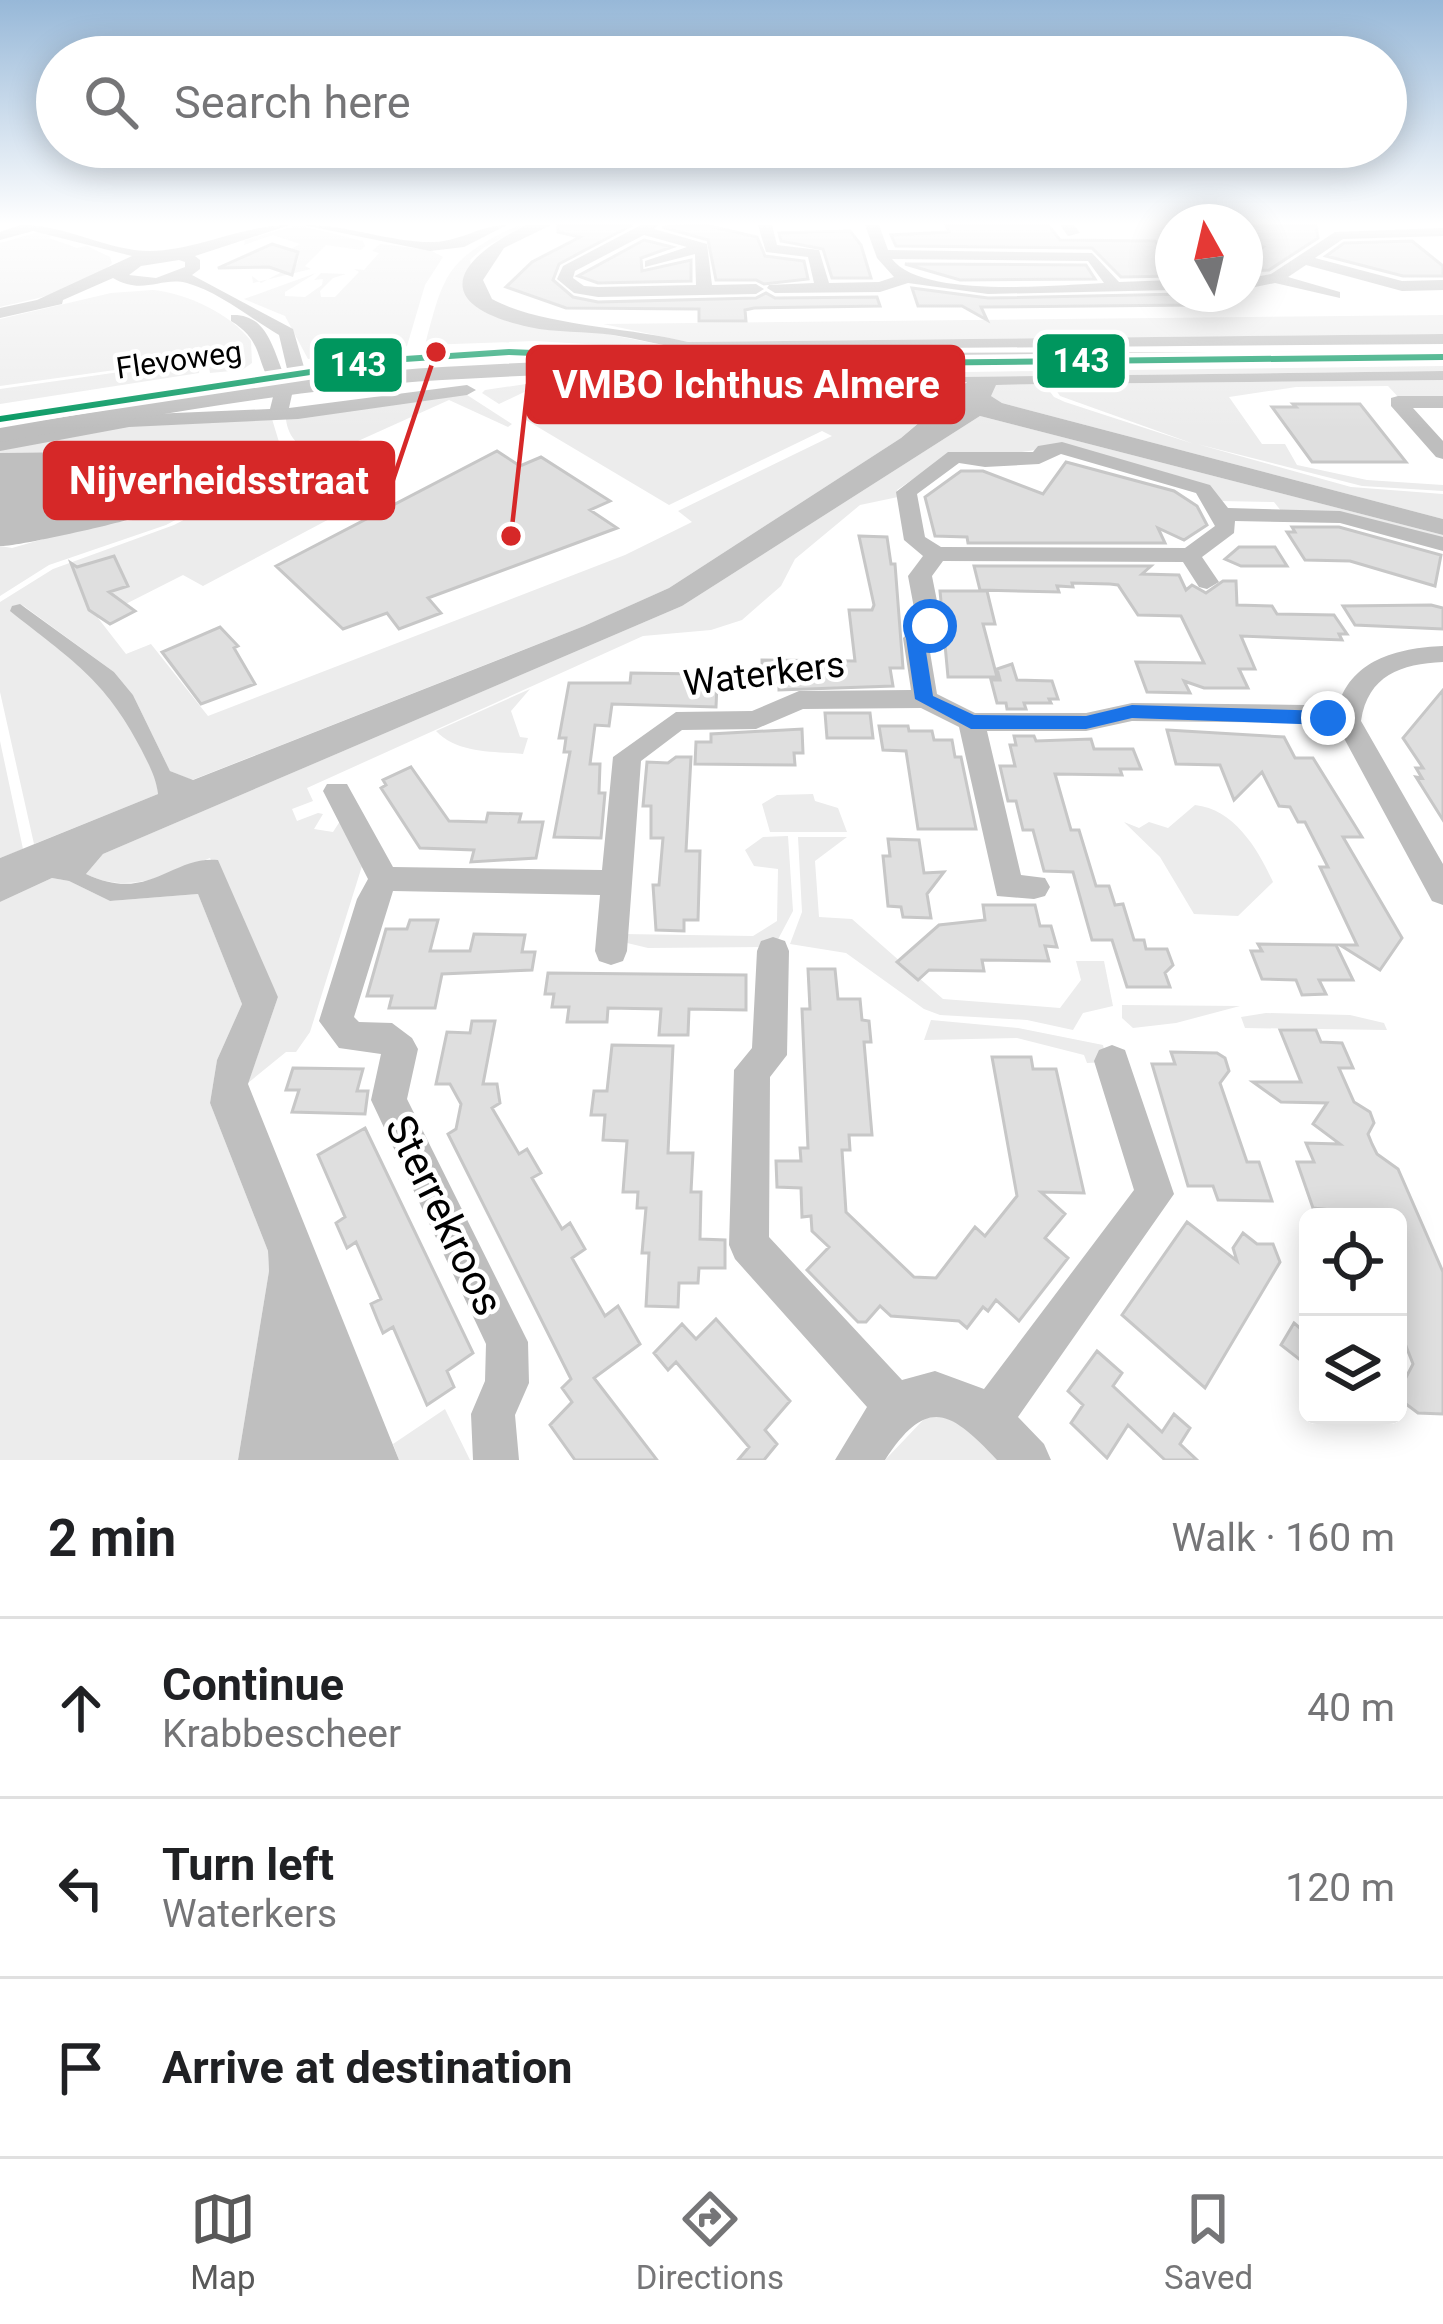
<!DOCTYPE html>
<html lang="en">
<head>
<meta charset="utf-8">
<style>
	:root { --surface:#fff; --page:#f6f6f6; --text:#202124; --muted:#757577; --line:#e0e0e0; --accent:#595959 }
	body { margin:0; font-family:Roboto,sans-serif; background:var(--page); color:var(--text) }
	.controls { position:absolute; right:36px; bottom:36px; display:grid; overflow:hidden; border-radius:18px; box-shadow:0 6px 30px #0003 }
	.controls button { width:108px; height:108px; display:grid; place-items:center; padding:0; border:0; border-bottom:3px solid var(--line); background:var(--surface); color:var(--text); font:60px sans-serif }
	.compass { position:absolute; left:1155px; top:204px; width:108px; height:108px; border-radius:50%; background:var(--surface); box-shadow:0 6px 30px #0003; rotate:352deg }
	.stop { position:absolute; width:36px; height:36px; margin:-27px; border:9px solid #1a73e8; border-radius:50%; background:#fff }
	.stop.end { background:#1a73e8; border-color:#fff; box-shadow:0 3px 12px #0008 }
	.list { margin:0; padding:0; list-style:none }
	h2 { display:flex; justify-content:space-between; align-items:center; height:156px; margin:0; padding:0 48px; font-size:51px }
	h2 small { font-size:39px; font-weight:400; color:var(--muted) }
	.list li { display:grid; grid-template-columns:78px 1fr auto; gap:36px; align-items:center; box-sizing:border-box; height:180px; padding:0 48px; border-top:3px solid var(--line) }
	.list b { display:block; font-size:45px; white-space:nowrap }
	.list p { margin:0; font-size:39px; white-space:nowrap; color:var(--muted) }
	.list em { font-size:39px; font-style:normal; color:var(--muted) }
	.icon { flex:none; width:66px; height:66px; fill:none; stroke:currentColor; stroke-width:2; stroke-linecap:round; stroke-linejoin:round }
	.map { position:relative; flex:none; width:1443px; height:1460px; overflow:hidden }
	.search { position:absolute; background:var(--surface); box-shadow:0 6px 30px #0003; left:36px; right:36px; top:36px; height:132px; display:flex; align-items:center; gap:30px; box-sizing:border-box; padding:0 42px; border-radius:66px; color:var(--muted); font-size:45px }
	.sheet { height:696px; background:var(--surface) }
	nav { display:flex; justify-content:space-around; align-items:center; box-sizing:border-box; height:168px; border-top:3px solid var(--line); background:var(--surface); font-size:33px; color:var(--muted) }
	nav a { display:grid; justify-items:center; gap:6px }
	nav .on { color:var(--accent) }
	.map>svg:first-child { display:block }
</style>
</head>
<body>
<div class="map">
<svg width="1443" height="1460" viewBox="0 0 1443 1460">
	<rect width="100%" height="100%" fill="#fff"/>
	<!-- green -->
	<path fill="#ececec" d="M298,225l65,16 2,5 -4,4 -35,-5 -21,21 6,3 -58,14 -1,-7 9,7 36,-19 2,-9 -12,-4 13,-7 -27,-9 -29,10 1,-5z
		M518,225h9l-44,23 -13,12 7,48 210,42 -152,-9 -110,4c19,-73 22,-86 93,-120z
		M39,232l16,2 -6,4 28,10 10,-2 23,11 2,6c-27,28 -76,35 -112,44v-64z
		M380,244l50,6 13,7 -18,28 -18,61 -6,2 -93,11 -23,-43 -41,-17 72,-26 -31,19v4l20,1 17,-12 1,-6 -9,1 7,-7 25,1 -13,4 -13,13 1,6h14l24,-25 -5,-3 10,1 15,-17 -7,-2z
		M153,290c33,3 78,24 98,51l1,22 -10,7 -32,3 -2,-11 -14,-3 -194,27v-67l111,-26z
		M1443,315v19l-755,8 -85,-18z
		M190,362l10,2 -1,9 -199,31v-15z
		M1443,366v5l-395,5 -3,-5z
		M1038,371l2,5 -475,6 402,-1 -66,57 -232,150 -85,38 -392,154 -22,-9 -37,-76 -19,-23 -93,-68c47,47 132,120 137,190l-124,50 -34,-152v-90l53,-33 121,-44 123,-64 61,32 16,-8 10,5 -181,96 -20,-11 -85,43 28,36 25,-10 57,72 417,-161 67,-33 -14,-11 154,-75 -10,-5 -153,74 -148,-88 41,-23 -23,-9 -40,19 -17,-11 3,-3 82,-12z
		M1443,380v19l-44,-1 -11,-12 -92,1 -67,10 33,47h23l12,21 70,15 76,5v6l-81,-5 -165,-42 154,43 92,7v25l-441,-116 -11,-7 -1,-7 6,-4 48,-1 10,13 11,5 129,42 -134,-48 -8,-12z
		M464,393l48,31 -4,3 -59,-27 -131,59c-16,-10 -30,-20 -32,-40z
		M980,416l463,119v4l-161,-27 -8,-10 -55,-1 -154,-55 -80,11 -33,-5 -55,38 1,7 -38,8 -65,54 -14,27 -39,34 -31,10 -68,6 -336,152 6,13 -21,8 5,12 21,-8 5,1 -9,15 19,3 9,-14 20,48 -52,166 -14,20h-10l-38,31 30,-86 -68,-139c-42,17 -82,37 -124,16l17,-20 579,-248z
		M272,419l7,23 16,15 -129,68 -117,40 -49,31v-50l12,2 77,-22 44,-6 14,-8 16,-40 -18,-11 -36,6 -15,-10 -23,-5 -71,1v-5l135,-26z
		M530,689l-19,22 9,26 8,1 -5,16c-30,-3 -65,0 -87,-23z
		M0,741l23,108 -23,9z
		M813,794l2,7 23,7 9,24h-77l-8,-28 15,-9z
		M1195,805c39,4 63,44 78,77l-35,34 -44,-2 -34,-57 -36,-35 15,6 10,-6 19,6z
		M788,836l5,75 -19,36 -126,1 -25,-6v-8l130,2 24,-15 1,-52 -24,-3 -9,-16 18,-13z
		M798,837h49l-32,24 4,56 33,2 91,80 117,9 21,-28 -5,-19h28l9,45 -30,7 -10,17 -46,-10 -87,-5 -16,-6 -78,-56 -56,-9 12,-32z
		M52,878l17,3 41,20 88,-7 44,110 -25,56 -7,43 58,148 1,20 -31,189h-238v-558z
		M1122,1005l118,1 -64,17 -43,5 -11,-10z
		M1266,1013l84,2 34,8 3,7 -142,-2 -4,-11z
		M931,1020l87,8 85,17 4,17 -20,1 -3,-8 -67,-17 -93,2z
		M445,1409l25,51h-71l-6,-16z
		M955,1415l51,45h-121l41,-43z"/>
	<!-- water -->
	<path fill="#bfbfbf" d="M527,225h24l-47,23 -21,32 9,19c49,27 138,28 196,43l755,-8v10l-756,6c-25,-5 -49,-11 -74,-15 -28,-4 -57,-2 -84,-8 -100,-22 -76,-67 -2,-102z
		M1443,371v9l-391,4 -4,-8z
		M1040,376l4,8 -48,1 -5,11 11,7 441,116v16l-463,-119 -298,190 -579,248 -17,20c63,30 86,-19 132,-14l60,137 -30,87 151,376h-161l31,-189 -1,-20 -58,-148 7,-43 25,-56 -44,-110 -88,7 -41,-20 -17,-3 -52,24v-44l158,-64c-2,-17 -9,-29 -17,-45 -36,-70 -71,-90 -131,-138l2,-5 8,-2 94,68 19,23 37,76 23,9 391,-154 85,-38 232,-150 66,-56h-402z
		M71,452l23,4 15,11 59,-7 4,6c-18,12 -14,37 -30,49 -6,5 -131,33 -142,31v-93z"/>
	<!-- building -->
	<path fill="#dfdfdf" stroke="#c7c7c7" stroke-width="3" d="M558,225h74l-73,39 -6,16 20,17 25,5 158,-4 10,-5 9,5 102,-1 3,9 -126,2 -9,2 1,11h-47v-12l-133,-1 -60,-21 26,-25 48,-25 -22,-5z
		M705,225l52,12 8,19 39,5 4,18 -44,5 -8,-4h-40l-8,-40 -46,-13z
		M946,225h102l12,15 95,1 18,21v14l-52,1 -29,-29 -196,-2 -5,-11 58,-3z
		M1316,225l2,13 -49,32 -24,1v-12l18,-12 -18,-5v-16z
		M850,231l11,14 10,33h-39l-9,-29 -42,-8 -2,-8z
		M644,240l28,7 -31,11 1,13 49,-11v21l-93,2 -20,-7z
		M1412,241l31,25v10h-40l-77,-20 18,-13z
		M272,244l26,8 -6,23 -23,-8 -51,1z
		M905,264l181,1 9,14 -135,1z
		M912,288l76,10 196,-4 8,11 -211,2 6,13 -25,-14h-44z
		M1293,404h67l46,58h-94l-40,-55h24z
		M497,451l23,15 21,-9 69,44 -20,9 27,18 -189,70 13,15 -42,16 -12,-16 -44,16 -67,-63z
		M1066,462l108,29 23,15 10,19 -23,15 -26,-12 7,15h-197l-1,-6 -32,-1 -10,-39 36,-26h22l60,23z
		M1292,527h47l102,28 -6,31 -85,-25 -45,-1 -18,-28h8z
		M859,536l28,1 4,27h4l8,104h-13l3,18 -114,4v-8h-17v-22l93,1 -6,-51h23l2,-5z
		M1239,547h36l12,19h-46l-16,-7z
		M114,556l14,30 -19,6 26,19 -25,13 -21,-14 -18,-47 6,4z
		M974,566h177l-9,8 37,1 7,15 6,-5 14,8 17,-12h13l1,24 35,1 5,8 57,1 13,19h-8l3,6 -101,-4 14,33h-16l9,19h-44l-20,-7 6,12 -43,-1 -11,-30 68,1 -23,-47 -43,-1 -20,-30 -8,-1 -38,-1 1,4 -16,-1 2,6 -79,-2z
		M940,591h47l8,33h-12l14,53h-49z
		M1431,605l12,3v21l-88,-4 -12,-19z
		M220,627l18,19 -4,2 21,36 -54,20 -39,-52z
		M1012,664l5,16 35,1 6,18h-9l2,4h-27l2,6h-19l-1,-6h-9l-6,-23h9l-3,-11z
		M631,673l69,1v11l17,-1 -1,23 -104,-3 -3,22 -14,-1 -5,39h10l-1,29h6l-4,45 -47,-1 16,-85h-6l2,-14h-7l10,-55h61z
		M1443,690v130l-27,-43 6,1 -6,-10h7l-20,-30z
		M825,713h45l3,25h-46z
		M879,726h29l1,5h23l2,9h18l3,17h6l15,72h-58l-12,-78 -23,-1z
		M802,729l1,24h-9l1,12 -100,-1 1,-22h15v-8z
		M1167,730l117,7 11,21h18l49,79h-19l59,101 -22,32 -40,-25h17l-37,-78h8l-23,-45h-7l-8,-15 -11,-1 -17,-34 -28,28 -14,-35 -44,-1z
		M1014,736h20l2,5 55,-2 3,10h39l8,20h-21l2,6 -67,-1 16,56h8l17,56h13l6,19 8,-1 11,36h10l2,9h21l6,16 -8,8 5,14h-43l-15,-47h-20l-19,-68 -29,-1 -11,-41h-10l-7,-29h-8l-8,-35h15l-5,-21h6z
		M676,757h15l-5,94h14l-2,69h-14v11l-28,-1 -3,-45h6l4,-47h-12v-32h-8l4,-44 21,1z
		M411,767l38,54 37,1 2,-9 33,1 -2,8h24l-7,36 -65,4 3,-12 -54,-2 -39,-60 5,-3 -3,-5z
		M888,839l31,1 5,33 20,-1 -17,22 4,24 -28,-1 -2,-10 -13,-1 -5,-50h7z
		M983,905h52l5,21h11l6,21 -12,-1 4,15 -67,-1 2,11 -55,-1 -11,10 -21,-18 42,-37 46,-5z
		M410,920h28l-8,31h40l4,-17 51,1 -3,17h13l-3,18 -90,4 -7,34h-46l3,-12h-25l19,-67h21z
		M1258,944l78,1 17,35h-34l7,14 -24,1 -6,-15 -34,-1 -11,-28h11z
		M808,969h27l3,30h22l2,21 7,1 2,21h-7l8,93h-23l1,15h-8l4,62 68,65 22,1 39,-51 10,9 32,-40 -25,-139h39l2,12h23l28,124 -43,-1 24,22 -20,24 23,20 -49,63 -23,-21 -8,11 -5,-4 -16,21 -8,-7 -68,-5 -11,-10 -14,16h-8l-51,-52 22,-23 -17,-16 -1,-15 -9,1 -1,-29 -24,-1 -1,-26h25l-1,-13h8l-6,-139h8z
		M548,973l198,2v35l-57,-1 -1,26h-29l2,-26 -53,-1 -1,14h-40l2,-15h-17l2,-13h-9z
		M472,1021h23l-12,63h14l3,19 -8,5 27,46 8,-5 14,24 -9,5 30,51 8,-6 15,26 -13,9 33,58 13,-10 22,38 -46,34 63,82h-82l-25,-35 22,-23 -10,-14 9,-9 -123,-245 8,-5 5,-25 -11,-20h-14l11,-52 23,1z
		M1280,1030h36l5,12 21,1 11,25h-14l15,34 16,10 4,11 -6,11 4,10 5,10 21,15 45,103v142l-25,-1 -12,-9 -6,-15 13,-25 -9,-23h-6v-124l-85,-9 -16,-46h17l-8,-19 34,1 -27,-20 14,-21 -46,-1 -28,-20h48z
		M612,1045l61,1 -5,107h25l-2,39h10l-1,47 25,1v28h-26l-1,15h-19l-1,24 -32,-1 3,-53h-7l4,-45h-9l1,-16h-15l4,-51 -24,-1 2,-25h-14l3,-24h13z
		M1171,1052l46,1 8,5 4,13 -9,12 27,79h12l13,39 -54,-1 -5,-14h-25l-36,-122h23z
		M293,1068l70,1 -6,22h11l-3,23 -73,-2 7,-22h-13z
		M365,1128l108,225 -26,18 7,16 -27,18 -34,-78 -10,6 -6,-14 -6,-15 10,-5 -25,-57 -9,6 -11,-25 9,-6 -27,-62z
		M1187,1222l50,39 -4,-13 10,-15 14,11h16l7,18 -75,126 -83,-73z
		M716,1319l74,82 -25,29 12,14 -13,16h-26l11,-13 -73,-85 -8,8 -14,-17 28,-29 14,15z
		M1294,1323l14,12v31l-27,-21z
		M1097,1351l25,22 -9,13 49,46 12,-18 16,14 -10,16 17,16h-32l-37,-35 -21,33 -36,-35 12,-18 -15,-14z"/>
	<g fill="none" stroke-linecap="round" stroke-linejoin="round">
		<!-- minor -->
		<path fill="#bebebe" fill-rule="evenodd" d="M20,225c45,-1 87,26 130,26 48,-1 92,-26 140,-26l-95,31 5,4v9l-8,6 101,54 13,45 -13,16 -4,18 178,-23 9,5 -9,5 -169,24 -169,8 -129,24v-12l129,-24 141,-6 5,-20c-21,-28 -10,-47 -44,-68v-6c37,-2 42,36 54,62l3,-4 -9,-38c-29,-17 -60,-43 -92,-52 -26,-7 -44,13 -74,-5l-50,22 -1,4 -62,14v-10l37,-8 95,-44 -99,-25 -33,9v-8zM179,260l6,2v5l-29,11 -27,-3 12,-9z
			M303,225c44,-1 88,18 131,17 27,-1 47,-17 73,-17l-43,22 -34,4z
			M641,225h17l-4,4 53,15 5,41 44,-1 8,5 -8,5 -158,3 -24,-4 -17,-14 6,-13zM644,235l43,12 -42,14v6l50,-13 1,31 -98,2 -14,-1 -11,-8 2,-7z
			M758,225h14l5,20 42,5 10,33 50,-1 15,-5 -17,-19 -12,-33h14l9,25 204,3 27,29 54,-2v10l-185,4 -80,-11 -28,9 -105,1 -8,-5 2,-3 45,-2 -6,-26 -42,-5zM892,259l196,2 16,22c-49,2 -181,16 -212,-24z
			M1060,225h14l6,8 -12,3z
			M1443,228v8l-100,3 -28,19 87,23 41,-1v10l-41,1 -96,-26 -18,12 52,15v6l-65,-15 -30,6v-10l26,-5 64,-42z
			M1398,396h45v12h-30l30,33v18l-7,-2 -45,-51v-8z
			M1062,442l148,43 18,23 112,3 103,26v14l-103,-28 -105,-2 -1,12 -32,24 17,25 -12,7 -8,-2 -16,-25 -240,-1 -11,15 10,50 -14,14 9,54 38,19h111l46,-10 173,2 32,5c12,-50 60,-62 106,-64v16c-42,2 -75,13 -82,59l82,143v41l-11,-4 -93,-172 -34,-6 -173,-2 -46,10h-99l34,144 24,3 5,9 -5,9 -11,3 -37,-3 -38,-169 -38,-19 -118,1 -47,20 -74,1 -41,31 -14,190 -4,10 -12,4 -12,-4 -4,-10 5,-56 -207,-4 -39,126 5,5 33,1 20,15 6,11 -11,50 121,243 1,41 -14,32 4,45h-46l-2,-46 14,-33 1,-37 -115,-244 10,-46 -42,-6 -20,-27 38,-122 11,-20 -45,-88 4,-7h20l46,83 209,3 11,-113 63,-45 76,-1 47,-20 112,-1 -8,-52 14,-14 -9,-48 15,-20 -19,-16 -8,-48 52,-40h85l5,-6zM1061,454l135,39 19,33 -30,22 -244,-1 -16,-10 -8,-43 42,-31 26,4 54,-3z
			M773,937l12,4 4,10 -2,104 -17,22 -1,160 133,143 33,-9 49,18 150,-199 -40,-129 5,-11 13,-5 13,5 49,144 -156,223 26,27 7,16h-54c-47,-50 -70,-64 -112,0h-50l32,-53 -132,-148 -6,-14 5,-175 18,-22 5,-97 4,-10z"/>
		<!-- major -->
		<path fill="#bebebe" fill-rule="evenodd" d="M1443,351v12c-333,4 -669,-2 -1001,17 -149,9 -296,37 -442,62v-14c146,-25 293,-52 442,-61 332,-19 668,-13 1001,-16z"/>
		<!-- bus-1 casing -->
		<g stroke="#fff" stroke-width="9">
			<path id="bus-1" d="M509,349l291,12 643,-7v6l-643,7 -291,-12 -119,8 -390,59v-6l390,-59z"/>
		</g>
		<!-- bus-1 -->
		<use href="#bus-1" fill="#00965e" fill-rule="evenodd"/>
	</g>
	<!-- sky -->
	<linearGradient id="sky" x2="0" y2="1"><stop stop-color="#97b8d8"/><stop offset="0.52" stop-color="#fff"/><stop offset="1" stop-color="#fff" stop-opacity="0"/></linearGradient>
	<rect width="1443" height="429" fill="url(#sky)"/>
	<!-- route -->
	<path fill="#1a73e8" d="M923,622l15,4 -14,13 9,57 41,19 112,1 46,-11 196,6 9,7 -9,7 -196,-7 -46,11h-115l-56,-30 -9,-61z"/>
	<g text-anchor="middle" stroke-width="9" stroke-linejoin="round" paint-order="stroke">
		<!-- far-street labels -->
		<g font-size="30" fill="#000" stroke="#fff">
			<text transform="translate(179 360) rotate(-8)" y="10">Flevoweg</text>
		</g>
		<!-- street labels -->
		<g font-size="36" fill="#000" stroke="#fff">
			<text transform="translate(764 673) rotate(-7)" y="13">Waterkers</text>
		</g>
		<!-- near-street labels -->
		<g font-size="42" fill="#000" stroke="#fff">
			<text transform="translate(445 1215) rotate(64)" y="15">Sterrekroos</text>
		</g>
	</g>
	<!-- callouts -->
	<path fill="none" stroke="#d62828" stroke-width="4.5" d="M511 536L528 384M436 352L393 480"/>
	<g fill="#d62828" stroke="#fff" stroke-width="4.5">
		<circle cx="511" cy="536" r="12"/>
		<circle cx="436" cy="352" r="12"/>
	</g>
	<g fill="#d62828" stroke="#d62828" stroke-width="4.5">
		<rect x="528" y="347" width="435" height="75" rx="12"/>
		<rect x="45" y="443" width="348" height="75" rx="12"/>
	</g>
	<g font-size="39" text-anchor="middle" font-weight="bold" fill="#fff">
		<text x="746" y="398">VMBO Ichthus Almere</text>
		<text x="219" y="494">Nijverheidsstraat</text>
	</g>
	<g stroke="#fff" stroke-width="4.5">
		<rect x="1035" y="332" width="92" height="58" rx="12" fill="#00965e"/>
		<rect x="312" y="336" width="92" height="58" rx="12" fill="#00965e"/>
	</g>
	<g font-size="33" text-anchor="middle" font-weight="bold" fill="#fff">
		<text x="1081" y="372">143</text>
		<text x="358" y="376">143</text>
	</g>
</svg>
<div class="controls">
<button><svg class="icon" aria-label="locate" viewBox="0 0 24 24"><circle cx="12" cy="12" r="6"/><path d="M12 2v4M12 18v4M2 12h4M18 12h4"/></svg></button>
<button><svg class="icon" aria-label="layers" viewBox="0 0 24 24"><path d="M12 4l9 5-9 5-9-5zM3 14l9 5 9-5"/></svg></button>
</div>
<svg class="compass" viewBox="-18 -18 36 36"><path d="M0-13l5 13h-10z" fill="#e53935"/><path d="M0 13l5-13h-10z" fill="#757577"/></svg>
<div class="stop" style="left:930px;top:626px"></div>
<div class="stop end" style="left:1328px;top:718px"></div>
<div class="search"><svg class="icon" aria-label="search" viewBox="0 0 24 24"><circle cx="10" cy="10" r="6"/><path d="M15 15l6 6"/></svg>Search here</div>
</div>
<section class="sheet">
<h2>2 min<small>Walk · 160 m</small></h2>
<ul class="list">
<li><svg class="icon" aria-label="ahead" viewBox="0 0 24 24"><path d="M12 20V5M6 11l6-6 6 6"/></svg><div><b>Continue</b><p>Krabbescheer</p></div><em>40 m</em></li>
<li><svg class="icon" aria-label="left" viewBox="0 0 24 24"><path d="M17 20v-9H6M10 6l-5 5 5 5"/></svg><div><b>Turn left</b><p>Waterkers</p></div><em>120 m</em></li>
<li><svg class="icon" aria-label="arrive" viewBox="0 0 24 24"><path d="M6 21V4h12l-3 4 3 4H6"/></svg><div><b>Arrive at destination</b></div></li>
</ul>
</section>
<nav>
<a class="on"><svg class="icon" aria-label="map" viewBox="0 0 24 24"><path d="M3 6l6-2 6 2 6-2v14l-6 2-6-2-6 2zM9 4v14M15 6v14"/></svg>Map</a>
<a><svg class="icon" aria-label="directions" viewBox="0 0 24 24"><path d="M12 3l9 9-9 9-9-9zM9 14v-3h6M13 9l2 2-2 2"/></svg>Directions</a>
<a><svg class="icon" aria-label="saved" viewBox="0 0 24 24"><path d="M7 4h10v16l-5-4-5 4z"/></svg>Saved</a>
</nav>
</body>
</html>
